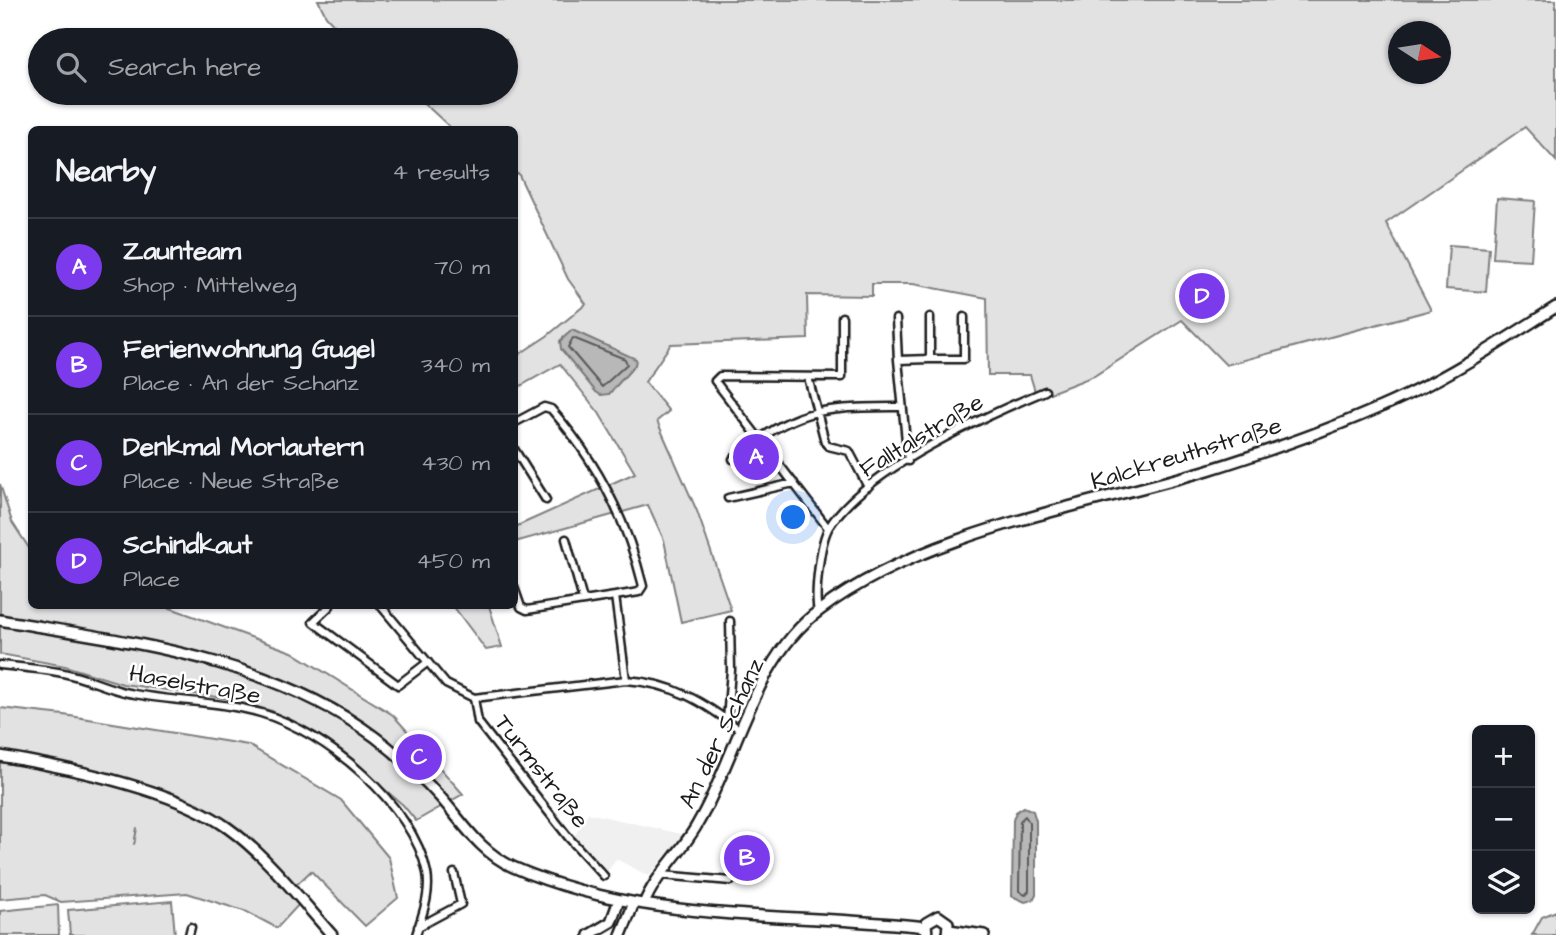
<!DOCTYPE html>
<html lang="en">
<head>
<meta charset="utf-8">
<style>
	:root { --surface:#171b24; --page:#20242c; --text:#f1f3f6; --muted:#9ea1a6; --line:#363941; --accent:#7c3aed }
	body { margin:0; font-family:"Architects Daughter",sans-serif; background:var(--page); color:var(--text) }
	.controls { position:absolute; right:21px; bottom:21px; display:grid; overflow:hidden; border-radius:10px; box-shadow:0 2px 5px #0004 }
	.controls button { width:63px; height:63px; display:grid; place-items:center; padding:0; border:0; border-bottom:2px solid var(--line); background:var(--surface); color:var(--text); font:35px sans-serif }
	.compass { position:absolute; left:1388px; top:21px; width:63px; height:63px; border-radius:50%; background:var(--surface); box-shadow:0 2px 5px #0004; rotate:102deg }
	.you { position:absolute; left:794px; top:518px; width:24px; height:24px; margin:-18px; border:5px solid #fff; border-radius:50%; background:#1a73e8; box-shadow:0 0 0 10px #1a73e833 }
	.badge { display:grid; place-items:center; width:46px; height:46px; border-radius:50%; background:var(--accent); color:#fff; font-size:23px; font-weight:700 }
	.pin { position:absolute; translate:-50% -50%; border:4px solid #fff; box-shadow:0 2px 7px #0006 }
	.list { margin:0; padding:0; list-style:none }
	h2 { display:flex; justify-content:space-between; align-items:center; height:91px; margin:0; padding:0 28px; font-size:30px }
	h2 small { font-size:23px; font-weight:400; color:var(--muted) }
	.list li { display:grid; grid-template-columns:46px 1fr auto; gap:21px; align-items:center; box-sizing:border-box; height:98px; padding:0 28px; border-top:2px solid var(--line) }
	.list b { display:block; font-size:26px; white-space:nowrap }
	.list p { margin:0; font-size:23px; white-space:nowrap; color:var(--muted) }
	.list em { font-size:23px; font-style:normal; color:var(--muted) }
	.icon { flex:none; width:38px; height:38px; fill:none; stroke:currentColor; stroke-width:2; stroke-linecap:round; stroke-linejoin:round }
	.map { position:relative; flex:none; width:1556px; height:935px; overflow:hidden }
	.search { position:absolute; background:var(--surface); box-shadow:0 2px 5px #0004; left:28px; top:28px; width:490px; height:77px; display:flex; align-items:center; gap:18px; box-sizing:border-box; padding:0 24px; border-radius:38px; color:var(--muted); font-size:26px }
	.panel { position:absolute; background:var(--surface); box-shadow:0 2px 5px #0004; left:28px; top:126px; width:490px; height:483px; border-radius:10px }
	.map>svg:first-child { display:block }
</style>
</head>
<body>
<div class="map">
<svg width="1556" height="935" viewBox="0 0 1556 935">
	<rect width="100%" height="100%" fill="#fff"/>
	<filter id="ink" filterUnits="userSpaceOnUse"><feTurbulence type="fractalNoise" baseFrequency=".0143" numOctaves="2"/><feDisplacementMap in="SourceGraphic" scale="14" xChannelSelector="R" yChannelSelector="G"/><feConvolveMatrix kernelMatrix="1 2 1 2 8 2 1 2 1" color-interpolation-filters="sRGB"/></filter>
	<g filter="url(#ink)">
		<!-- built -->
		<path fill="#f0f0f0" d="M588,813l98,22 -17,23 -4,-2 -16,20 -33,-17 -9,13 -33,-35z"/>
		<!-- green -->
		<path fill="#e2e2e2" stroke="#7f7f7f" stroke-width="2" fill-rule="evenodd" d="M318,0h1238v161l-31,-34 -139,96 45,87 -205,55 -44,-45 -88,56 -57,22 -7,-23h-42l-1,-77 -74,-14h-41v12l-65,-1 1,44 -137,5 -26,38 24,29 -12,10 40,90 34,99 -50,12 -17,-82 -16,-35 -133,37v-15l120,-54 -36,-60 -39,-49 -45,25v-32l32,-21 39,-32 -18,-25 -50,-106 -3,1 -1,-44 -62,-1 -39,-36h93v-53h-158l-22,-24zM1398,32h42v42h-42z
			M1497,198l38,3 -4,59 -38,-2z
			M1449,245l40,3 -3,44 -40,-3z
			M0,484l12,38 19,29 1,55h133l127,46 101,63 70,79 -47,27 -13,-16 -66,-56 -65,-38 -48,-13 -101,-14 -58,-18 -65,-12z
			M489,606l13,41 -16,3 -32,-43z
			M0,708l64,7 184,30 93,55 48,58 9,40 -33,28 -54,-55 -20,19 10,12 -24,26 -30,-16 -60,-19 -126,9 -16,-7 -45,4z
			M172,901l3,34h-105l-2,-25z
			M58,905l1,30h-59v-24z
			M1556,911v24h-24l10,-18z"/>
		<!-- water -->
		<path fill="#b8b8b8" stroke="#7a7a7a" stroke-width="2" d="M572,330l64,29 -1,6 -26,29 -8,1 -5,-3 -35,-43 -1,-8z
			M1024,807l9,4 3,10v73l-3,6 -8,2 -13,-6 1,-76 3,-8z"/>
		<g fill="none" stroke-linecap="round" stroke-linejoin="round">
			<!-- shore -->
			<path stroke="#5a5a5a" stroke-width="2" d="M573,338l52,21 2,5 -25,23 -34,-40z
				M1025,816l4,6v69l-4,4 -6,-4 1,-70z"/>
			<!-- stream -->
			<path stroke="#7a7a7a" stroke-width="2" d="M135,839l2,-11
				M134,844l1,-3"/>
			<!-- street casing -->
			<g stroke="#1c1c1c" stroke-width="11">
				<path id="street" d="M930,317v42h34v-42
					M896,319l2,41 32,-1
					M898,360l10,101
					M808,377l17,65 3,4 21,5 19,36
					M514,423l30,-16 7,2c45,51 76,112 92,177l-4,6 -24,4 11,84
					M514,449l32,51
					M733,459c66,-53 86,-51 168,-52
					M728,498l66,-15
					M828,528l-113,-147 5,-5 122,1v-60
					M566,539l17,61
					M514,587l7,20 6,3 88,-14
					M330,606l-17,16 85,63 30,-23
					M381,606l65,78 28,14 4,24 91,116 35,38
					M818,611c-4,-17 2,-69 11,-84 36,-57 154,-110 216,-136
					M0,665c21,2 43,4 63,8 21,4 41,14 61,19 45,10 92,8 137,21 65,19 152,91 166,160 4,22 -5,42 -11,62
					M474,698l152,-18c47,3 78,22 114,50
					M727,720l4,-50 -1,-49
					M662,875l69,6
					M418,927l43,-23 -7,-31
					M189,935l2,-8"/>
			</g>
			<!-- secondary casing -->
			<g stroke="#1c1c1c" stroke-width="14">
				<path id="secondary" d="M0,620c128,22 268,37 375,117 24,18 46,39 66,61 23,26 39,54 72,69 130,57 274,45 412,60
					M0,756c65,11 175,33 228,72 39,28 72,71 104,107
					M644,904c11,-29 39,-53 54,-81 39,-66 56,-165 122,-213 105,-79 263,-103 388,-140 67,-21 136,-45 199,-75 52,-25 100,-57 149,-88
					M949,930l35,5
					M589,935l22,-13 8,-22
					M621,935l13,-32
					M927,935l-1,-12 12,-7 10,7 -1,12"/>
			</g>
			<!-- street -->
			<use href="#street" stroke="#fff" stroke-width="6"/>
			<!-- secondary -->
			<use href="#secondary" stroke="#fff" stroke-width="9"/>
		</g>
	</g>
	<g text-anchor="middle" stroke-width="5" stroke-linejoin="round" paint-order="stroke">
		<!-- street labels -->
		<g font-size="24" fill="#1c1c1c" stroke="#fff">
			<text transform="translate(921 435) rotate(-31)" y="8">Falltalstraße</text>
			<text transform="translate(1186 453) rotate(-17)" y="8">Kalckreuthstraße</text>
			<text transform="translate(195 684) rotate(10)" y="8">Haselstraße</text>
			<text transform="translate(721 733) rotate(-64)" y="8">An der Schanz</text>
			<text transform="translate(542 771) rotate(52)" y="8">Turmstraße</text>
		</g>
	</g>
</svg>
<div class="controls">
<button>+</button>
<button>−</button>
<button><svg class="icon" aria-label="layers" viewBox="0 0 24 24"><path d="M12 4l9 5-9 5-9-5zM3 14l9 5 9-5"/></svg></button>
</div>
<svg class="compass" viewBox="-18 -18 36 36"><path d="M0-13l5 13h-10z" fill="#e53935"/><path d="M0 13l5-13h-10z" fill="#9ea1a6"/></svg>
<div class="you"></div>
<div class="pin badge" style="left:756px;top:457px">A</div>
<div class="pin badge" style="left:747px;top:858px">B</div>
<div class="pin badge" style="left:419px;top:757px">C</div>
<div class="pin badge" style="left:1202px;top:296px">D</div>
<div class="search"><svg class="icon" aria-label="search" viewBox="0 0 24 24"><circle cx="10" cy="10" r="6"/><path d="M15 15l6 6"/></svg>Search here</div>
<section class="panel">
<h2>Nearby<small>4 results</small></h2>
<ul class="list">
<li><span class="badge">A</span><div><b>Zaunteam</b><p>Shop · Mittelweg</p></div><em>70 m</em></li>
<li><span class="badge">B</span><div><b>Ferienwohnung Gugel</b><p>Place · An der Schanz</p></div><em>340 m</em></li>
<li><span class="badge">C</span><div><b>Denkmal Morlautern</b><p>Place · Neue Straße</p></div><em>430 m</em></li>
<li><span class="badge">D</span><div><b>Schindkaut</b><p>Place</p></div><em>450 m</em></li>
</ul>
</section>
</div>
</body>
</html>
